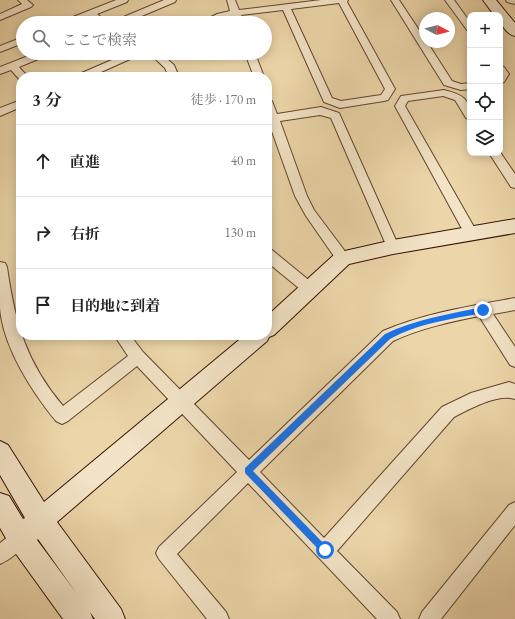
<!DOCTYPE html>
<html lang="ja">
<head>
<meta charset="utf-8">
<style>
	:root { --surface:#fff; --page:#f6f6f6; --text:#222; --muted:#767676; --line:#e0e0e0 }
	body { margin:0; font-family:"EB Garamond","Noto Serif JP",serif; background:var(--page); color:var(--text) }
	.controls { position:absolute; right:12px; top:12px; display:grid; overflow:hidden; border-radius:8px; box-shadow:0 2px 10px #0003 }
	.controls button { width:36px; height:36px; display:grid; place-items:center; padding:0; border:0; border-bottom:1px solid var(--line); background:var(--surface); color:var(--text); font:20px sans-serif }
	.compass { position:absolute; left:419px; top:12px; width:36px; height:36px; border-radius:50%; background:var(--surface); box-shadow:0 2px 10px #0003; rotate:97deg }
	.stop { position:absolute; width:12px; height:12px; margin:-9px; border:3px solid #1a73e8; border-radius:50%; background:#fff }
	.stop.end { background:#1a73e8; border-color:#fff; box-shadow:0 1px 4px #0008 }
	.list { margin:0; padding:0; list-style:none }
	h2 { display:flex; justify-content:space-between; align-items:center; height:52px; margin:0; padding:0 16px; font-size:17px }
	h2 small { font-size:13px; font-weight:400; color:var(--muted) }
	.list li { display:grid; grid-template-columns:26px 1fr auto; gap:12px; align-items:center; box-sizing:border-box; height:72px; padding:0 16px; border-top:1px solid var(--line) }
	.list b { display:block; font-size:15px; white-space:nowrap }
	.list em { font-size:13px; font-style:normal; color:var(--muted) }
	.icon { flex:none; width:22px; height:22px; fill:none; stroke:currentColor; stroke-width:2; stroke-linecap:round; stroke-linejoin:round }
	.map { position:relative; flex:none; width:515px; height:619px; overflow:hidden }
	.search { position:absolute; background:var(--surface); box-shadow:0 2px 10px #0003; left:16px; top:16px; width:256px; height:44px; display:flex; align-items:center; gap:10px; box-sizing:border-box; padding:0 14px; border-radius:22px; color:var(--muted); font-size:15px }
	.panel { position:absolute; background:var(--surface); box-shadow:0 2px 10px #0003; left:16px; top:72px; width:256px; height:268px; border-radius:16px }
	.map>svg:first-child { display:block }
</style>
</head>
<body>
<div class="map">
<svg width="515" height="619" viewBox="0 0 515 619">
	<rect width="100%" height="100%" fill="#ecd6a9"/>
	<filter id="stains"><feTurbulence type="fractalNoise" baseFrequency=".005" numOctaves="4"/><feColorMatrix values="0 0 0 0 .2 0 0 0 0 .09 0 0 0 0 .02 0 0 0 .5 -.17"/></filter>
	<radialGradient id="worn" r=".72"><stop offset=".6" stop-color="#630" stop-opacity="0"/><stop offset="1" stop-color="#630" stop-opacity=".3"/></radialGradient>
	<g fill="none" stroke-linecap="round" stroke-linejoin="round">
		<!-- street casing -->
		<g stroke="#61442d" stroke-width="2">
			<path id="street" d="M18,0h9l6,5 -2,2 -31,13v-6l22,-10z
				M116,0h12l-1,2 -30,12 11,9h-11l-8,-6 -15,6h-13l2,-2z
				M164,0h12l-1,2 -50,21h-13l2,-2z
				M227,0h8l4,10 82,-10h27l-1,2 48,87 -7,11 -4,1 -44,7 -16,-6 -41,-92 -42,5 3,8h-10l-2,-7c-12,3 -19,7 -32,7l17,-9 13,-3zM339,3l46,86 -4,6 -40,6 -9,-3 -41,-89z
				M391,0h8l26,39v3h2l25,39 9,3 9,-1v6l-9,1 -17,-5z
				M445,0h9l16,22v9l-3,-1z
				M506,0h9v4l-8,-2z
				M23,37v6l-23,9v-6z
				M36,53h14l-2,2 -29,12 9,10h-7v3l-2,-1 -8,-9 -11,4v-7z
				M128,53h13l-2,2 -49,22h-14l1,-2z
				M149,53h11l14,12 5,12h-10l-4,-9z
				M245,53h10l9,24h-10z
				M500,66l4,1 5,7 -5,8 -4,1z
				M444,90c19,5 26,8 26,29l-4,-1 -11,-18 -12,-4 -35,5 -3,5 73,128 -1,4 -5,1 -5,-1 -72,-132 6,-10z
				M267,98l5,3 5,13 44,-7 18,6 60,134 -1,4 -5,1 -5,-1 -1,-4 -56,-129 -11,-3 -40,6 27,75 7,14 36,48 -2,4 -5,1 -5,-1 -32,-46 -11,-20 -26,-73 -2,1z
				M21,100v7l-21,9v-8z
				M500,152l15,22v14l-4,-1 -22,-34h11z
				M267,249l5,1 44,36 2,4 -2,4 -5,2 -5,-2 -39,-32z
				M0,262l5,1 2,4c8,56 19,95 56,139l65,-50 -14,-21h16l13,17 106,108 134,-129c42,-18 87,-25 132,-33v12l-22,4 22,33v20l-5,-2 -31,-49c-29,6 -58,12 -86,25l-133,131 64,66 118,-131 29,-14 38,-11 6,2v15c-16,-6 -46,10 -61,18l-117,134 60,61 3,7h-23l-129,-136 -71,71 49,58 3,7h-22l-48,-60 -3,-6 3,-6 78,-75 -100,-106 -69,55 -6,3 -6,-3c-24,-29 -53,-74 -56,-113 0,-16 0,-31 0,-46z
				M515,502v23l-74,94h-22l3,-7 87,-107z
				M20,529l6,3 3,6c-5,11 -18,21 -29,26v-21l14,-11z"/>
		</g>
		<!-- secondary casing -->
		<g stroke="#331304" stroke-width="2">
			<path id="secondary" d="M483,0h13l19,23v13c-9,-2 -15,-12 -15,-21h-6z
				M515,219v14l-122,21 -44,10 -75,71 -5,2 -2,4 -210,181 64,87 4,10h-30l-5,-7 3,7h-30l-52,-72 -11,-19v-35l9,3 14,23 2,-1 -25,-43v-34l8,4 36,57 201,-167h22v-19l69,-63 57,-13zM38,539l39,55 -40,-54z"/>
		</g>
		<!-- street -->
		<use href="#street" fill="#f3e4c7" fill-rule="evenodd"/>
		<!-- secondary -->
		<use href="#secondary" fill="#f3e4c7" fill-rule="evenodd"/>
	</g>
	<!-- route -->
	<path fill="#1a73e8" d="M483,307l3,3 -3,3c-31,6 -64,10 -93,26l-137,132 75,77 2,2 -2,3 -3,2 -3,-2 -77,-80v-5l140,-134c31,-15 65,-20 98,-27z"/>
	<rect width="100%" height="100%" filter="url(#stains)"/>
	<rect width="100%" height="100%" fill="url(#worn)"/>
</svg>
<div class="controls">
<button>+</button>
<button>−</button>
<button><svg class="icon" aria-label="locate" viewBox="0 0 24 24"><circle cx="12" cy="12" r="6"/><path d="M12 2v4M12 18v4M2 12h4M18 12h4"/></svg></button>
<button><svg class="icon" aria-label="layers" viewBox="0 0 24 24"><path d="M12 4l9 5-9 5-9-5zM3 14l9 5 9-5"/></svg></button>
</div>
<svg class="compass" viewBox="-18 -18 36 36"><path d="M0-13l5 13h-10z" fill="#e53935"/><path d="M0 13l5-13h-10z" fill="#767676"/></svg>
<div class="stop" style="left:325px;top:550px"></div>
<div class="stop end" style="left:483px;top:310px"></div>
<div class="search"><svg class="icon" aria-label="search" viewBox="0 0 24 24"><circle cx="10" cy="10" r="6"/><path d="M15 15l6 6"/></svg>ここで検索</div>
<section class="panel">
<h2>3 分<small>徒歩 · 170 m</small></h2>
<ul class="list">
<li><svg class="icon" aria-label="ahead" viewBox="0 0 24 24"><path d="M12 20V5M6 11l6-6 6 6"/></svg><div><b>直進</b></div><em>40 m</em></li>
<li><svg class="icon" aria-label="right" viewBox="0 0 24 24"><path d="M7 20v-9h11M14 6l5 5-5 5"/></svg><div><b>右折</b></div><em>130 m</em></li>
<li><svg class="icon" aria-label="arrive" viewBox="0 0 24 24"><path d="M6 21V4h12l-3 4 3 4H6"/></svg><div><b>目的地に到着</b></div></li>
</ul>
</section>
</div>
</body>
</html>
